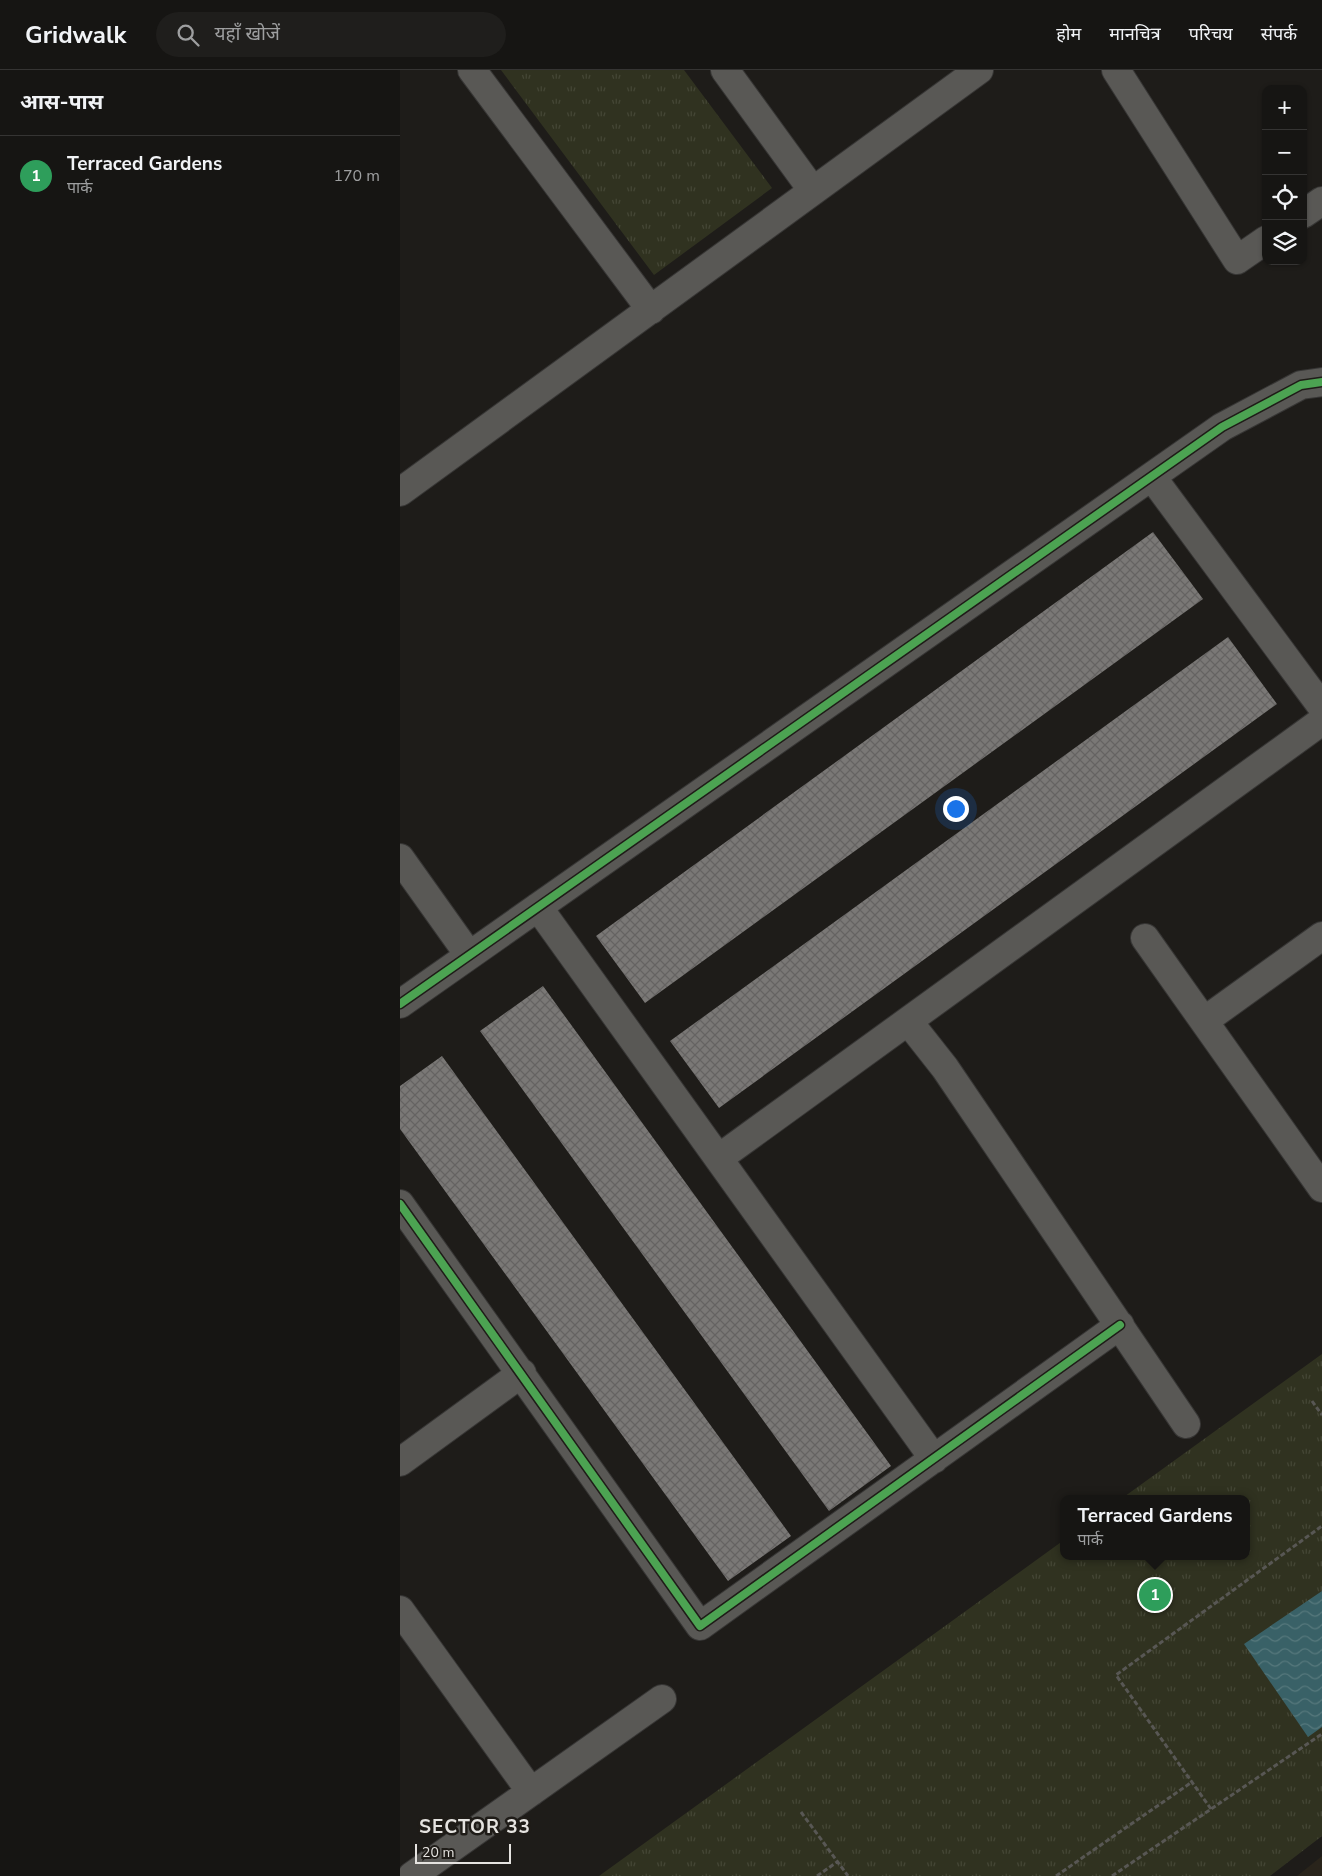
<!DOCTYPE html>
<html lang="hi">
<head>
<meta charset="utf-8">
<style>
	:root { --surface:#161513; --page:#1f1e1c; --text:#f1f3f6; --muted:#9e9fa0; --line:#353433; --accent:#0b8043 }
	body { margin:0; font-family:"Nunito Sans","Noto Sans Devanagari",sans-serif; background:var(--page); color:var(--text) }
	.controls { position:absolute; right:15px; top:15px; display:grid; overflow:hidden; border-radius:10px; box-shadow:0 1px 4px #0004 }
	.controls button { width:45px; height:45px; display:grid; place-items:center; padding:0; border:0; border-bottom:1px solid var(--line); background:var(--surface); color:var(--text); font:25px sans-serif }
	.scale { position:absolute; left:15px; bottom:12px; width:96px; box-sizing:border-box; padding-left:5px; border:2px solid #e5e3e0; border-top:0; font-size:14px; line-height:18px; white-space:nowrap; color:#e5e3e0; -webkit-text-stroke:4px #1f1c18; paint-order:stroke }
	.you { position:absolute; left:555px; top:738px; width:18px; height:18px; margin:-12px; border:4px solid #fff; border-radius:50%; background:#1a73e8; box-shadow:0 0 0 8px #1a73e833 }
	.badge { display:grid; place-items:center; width:32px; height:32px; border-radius:50%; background:var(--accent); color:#fff; font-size:16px; font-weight:700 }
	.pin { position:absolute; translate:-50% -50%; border:2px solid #fff; box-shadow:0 1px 5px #0006 }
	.popup { position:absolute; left:660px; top:1425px; width:190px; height:65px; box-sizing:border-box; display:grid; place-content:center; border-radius:10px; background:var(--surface); filter:drop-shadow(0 1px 4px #0005); font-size:16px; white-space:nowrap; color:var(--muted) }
	.popup b { font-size:19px; color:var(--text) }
	.popup::after { content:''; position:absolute; left:50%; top:100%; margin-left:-10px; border:10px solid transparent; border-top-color:var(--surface) }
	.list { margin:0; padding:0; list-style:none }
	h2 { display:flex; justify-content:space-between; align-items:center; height:65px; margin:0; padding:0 20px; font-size:21px }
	h2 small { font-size:16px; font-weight:400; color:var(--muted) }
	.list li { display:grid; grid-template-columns:32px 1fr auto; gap:15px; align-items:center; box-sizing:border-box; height:80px; padding:0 20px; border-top:1px solid var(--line) }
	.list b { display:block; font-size:19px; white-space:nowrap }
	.list p { margin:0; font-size:16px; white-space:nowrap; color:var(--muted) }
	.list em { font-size:16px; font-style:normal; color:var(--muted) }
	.icon { flex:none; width:28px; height:28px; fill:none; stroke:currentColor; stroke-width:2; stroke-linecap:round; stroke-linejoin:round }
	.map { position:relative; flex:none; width:922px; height:1806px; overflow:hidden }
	header { display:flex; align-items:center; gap:30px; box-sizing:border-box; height:70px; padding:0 25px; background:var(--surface); border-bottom:1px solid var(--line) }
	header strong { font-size:24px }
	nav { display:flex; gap:28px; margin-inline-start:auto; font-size:18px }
	.search { width:350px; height:45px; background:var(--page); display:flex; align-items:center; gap:12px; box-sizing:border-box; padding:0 18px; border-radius:28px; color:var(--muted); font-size:19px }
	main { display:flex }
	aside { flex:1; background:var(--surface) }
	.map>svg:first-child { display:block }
</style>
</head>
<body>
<header>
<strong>Gridwalk</strong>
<div class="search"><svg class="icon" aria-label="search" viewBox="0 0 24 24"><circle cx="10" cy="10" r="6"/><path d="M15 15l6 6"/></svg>यहाँ खोजें</div>
<nav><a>होम</a><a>मानचित्र</a><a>परिचय</a><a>संपर्क</a></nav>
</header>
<main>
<aside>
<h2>आस-पास<small></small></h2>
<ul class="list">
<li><span class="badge" style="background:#2e9e5b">1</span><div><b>Terraced Gardens</b><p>पार्क</p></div><em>170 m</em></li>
</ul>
</aside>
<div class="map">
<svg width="922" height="1806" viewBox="0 0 922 1806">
	<defs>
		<pattern id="grass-tufts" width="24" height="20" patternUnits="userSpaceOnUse" patternTransform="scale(1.25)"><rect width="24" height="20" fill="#303220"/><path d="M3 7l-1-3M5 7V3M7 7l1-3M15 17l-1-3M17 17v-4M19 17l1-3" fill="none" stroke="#444635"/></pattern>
		<pattern id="water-waves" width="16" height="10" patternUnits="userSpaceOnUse" patternTransform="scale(1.25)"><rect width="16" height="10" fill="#396167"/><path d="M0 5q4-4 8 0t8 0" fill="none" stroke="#56787c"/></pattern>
		<pattern id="building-cross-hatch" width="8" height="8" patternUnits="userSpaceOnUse" patternTransform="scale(1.25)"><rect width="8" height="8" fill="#7a7876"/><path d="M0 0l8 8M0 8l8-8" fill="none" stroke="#656362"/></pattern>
	</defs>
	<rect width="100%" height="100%" fill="#1e1c19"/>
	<!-- built -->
	<path fill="#29241b" d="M922,1786v20h-25z"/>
	<!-- grass -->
	<path fill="url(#grass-tufts)" d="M101,0h183l88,118 -118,87z
		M922,1284v482l-52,40h-671l465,-336v16h182v-57h-125z"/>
	<!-- water -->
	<path fill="url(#water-waves)" d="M922,1521v136l-14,10 -64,-93z"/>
	<!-- building -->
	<path fill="url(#building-cross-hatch)" d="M753,462l50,67 -558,404 -49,-67z
		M828,567l49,67 -558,404 -49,-67z
		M143,916l348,480 -62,45 -349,-480z
		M42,986l349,480 -63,45 -328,-452v-43z"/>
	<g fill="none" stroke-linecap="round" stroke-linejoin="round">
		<!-- minor casing -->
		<g stroke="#373635" stroke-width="30">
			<path id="minor" d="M72,0l179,240
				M325,0l88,121
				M716,0l121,190 29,-20
				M903,144l19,-13
				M752,407l170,230
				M0,422l579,-422
				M0,788l69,97
				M138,837l396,552
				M745,868l177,250
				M0,934l822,-577 79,-42 21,-3
				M508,951l37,47 241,356
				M804,951l118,-85
				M319,1088l603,-437
				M0,1134l300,422 420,-301
				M0,1392l122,-89
				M0,1540l131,182
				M12,1806l250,-177"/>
		</g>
		<!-- path -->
		<path stroke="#585754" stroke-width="3" stroke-dasharray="5 2.5" stroke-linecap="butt" d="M912,1331l10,14
			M811,1739l-95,-134 206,-149
			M401,1742l47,64
			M417,1806l20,-14
			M656,1806l136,-94
			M712,1806l210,-142"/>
		<!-- minor -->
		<use href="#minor" stroke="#595855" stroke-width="28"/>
		<!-- cycleway casing -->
		<g stroke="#1f1c18" stroke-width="11">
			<path id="cycleway" d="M0,934l822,-577 79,-42 21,-3
				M0,1134l300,422 420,-301"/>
		</g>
		<!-- cycleway -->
		<use href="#cycleway" stroke="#4ca352" stroke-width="8"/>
	</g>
	<g text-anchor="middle" stroke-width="5" stroke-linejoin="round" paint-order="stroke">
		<!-- district labels -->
		<g font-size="19" font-weight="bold" letter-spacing="1" fill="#e5e3e0" stroke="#1f1c18">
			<text x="75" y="1763">SECTOR 33</text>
		</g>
	</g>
</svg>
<div class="controls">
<button>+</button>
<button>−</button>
<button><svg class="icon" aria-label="locate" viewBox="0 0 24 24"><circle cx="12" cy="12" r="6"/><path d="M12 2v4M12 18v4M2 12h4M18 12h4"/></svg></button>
<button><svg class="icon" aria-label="layers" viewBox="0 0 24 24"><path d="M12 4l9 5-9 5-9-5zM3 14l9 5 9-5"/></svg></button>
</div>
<div class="scale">20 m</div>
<div class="you"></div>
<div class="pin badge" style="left:755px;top:1525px;background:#2e9e5b">1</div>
<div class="popup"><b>Terraced Gardens</b>पार्क</div>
</div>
</main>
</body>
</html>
